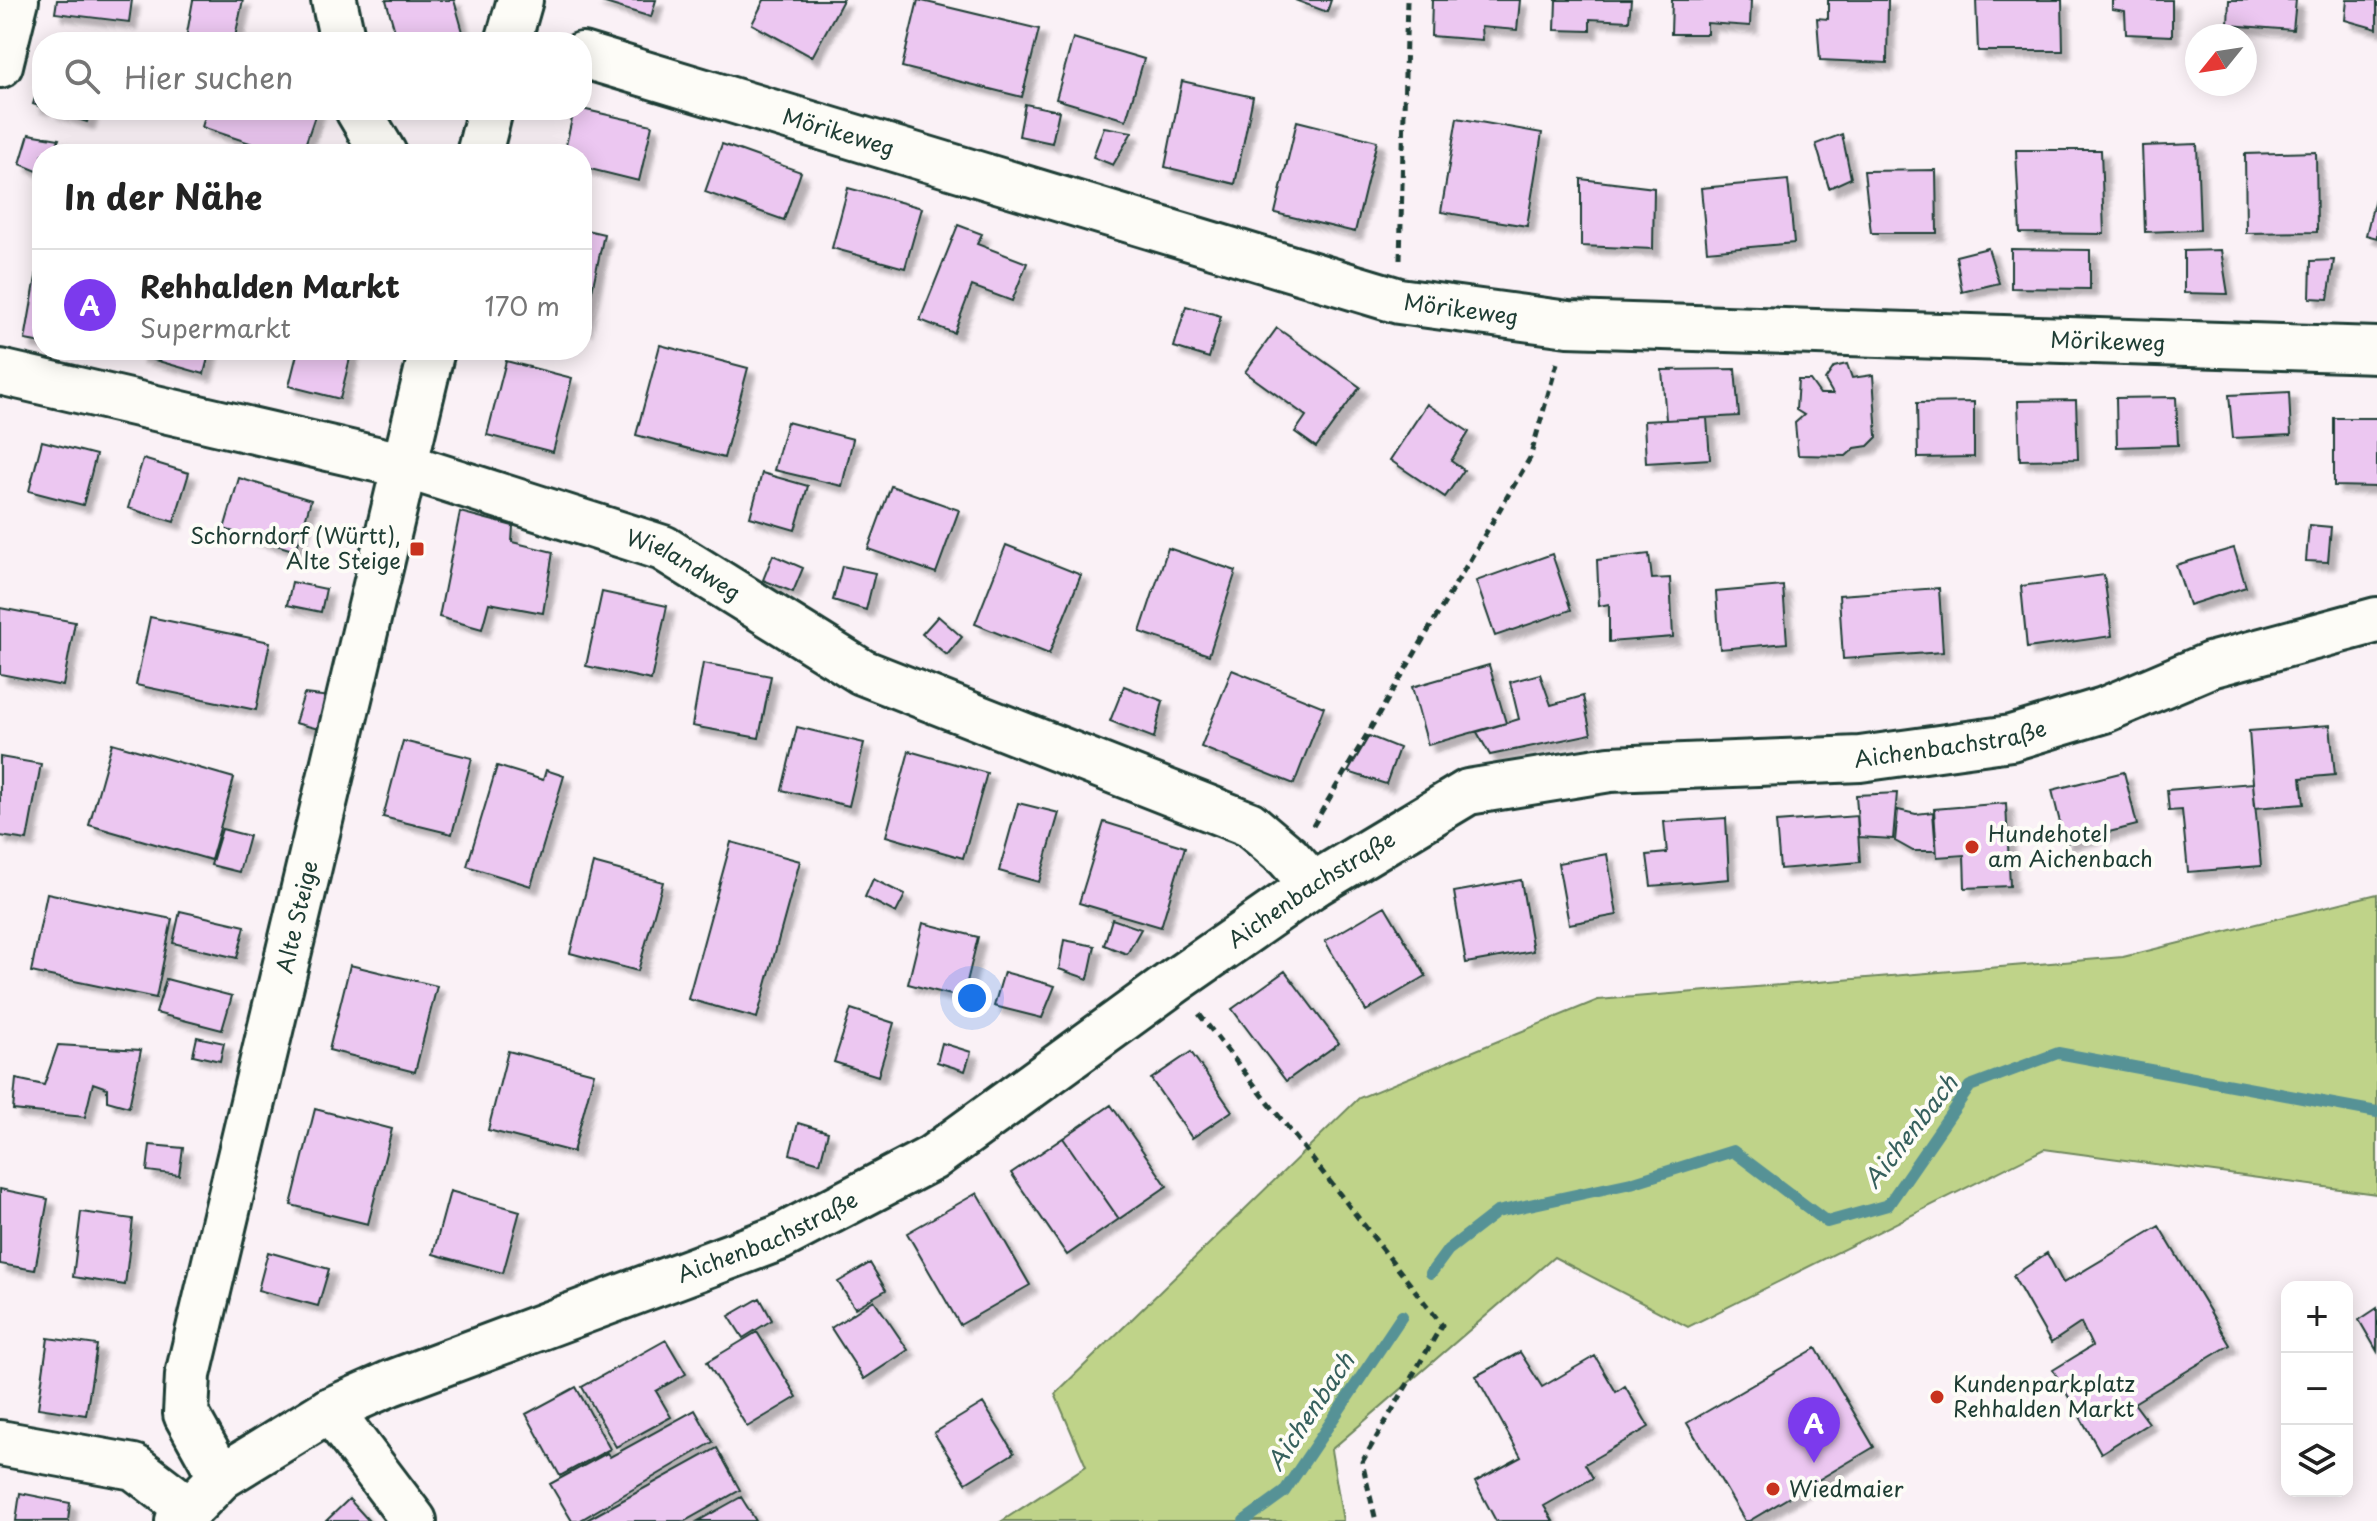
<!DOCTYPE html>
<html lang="de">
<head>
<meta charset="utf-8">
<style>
	:root { --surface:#fff; --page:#f2f2f2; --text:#222; --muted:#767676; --line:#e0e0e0; --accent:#7c3aed }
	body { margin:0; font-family:"Playpen Sans",sans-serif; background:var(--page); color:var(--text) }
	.controls { position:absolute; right:24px; bottom:24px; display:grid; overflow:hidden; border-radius:16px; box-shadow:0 4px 20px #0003 }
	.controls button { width:72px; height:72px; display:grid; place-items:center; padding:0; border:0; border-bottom:2px solid var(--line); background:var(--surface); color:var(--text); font:40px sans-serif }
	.compass { position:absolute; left:2185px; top:24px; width:72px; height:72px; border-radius:50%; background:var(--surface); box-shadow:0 4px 20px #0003; rotate:240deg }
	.you { position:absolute; left:972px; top:998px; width:28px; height:28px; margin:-20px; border:6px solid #fff; border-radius:50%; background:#1a73e8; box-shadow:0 0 0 12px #1a73e833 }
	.badge { display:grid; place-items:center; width:52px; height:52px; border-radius:50%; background:var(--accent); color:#fff; font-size:26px; font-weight:700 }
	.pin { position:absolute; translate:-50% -66px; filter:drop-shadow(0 2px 4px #0008) }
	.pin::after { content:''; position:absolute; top:42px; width:28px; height:24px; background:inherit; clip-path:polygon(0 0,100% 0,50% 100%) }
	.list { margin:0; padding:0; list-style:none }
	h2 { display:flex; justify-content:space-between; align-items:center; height:104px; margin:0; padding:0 32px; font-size:34px }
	h2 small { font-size:26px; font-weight:400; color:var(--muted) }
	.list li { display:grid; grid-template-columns:52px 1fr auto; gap:24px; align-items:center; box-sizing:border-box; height:112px; padding:0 32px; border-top:2px solid var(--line) }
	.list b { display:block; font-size:30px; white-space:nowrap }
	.list p { margin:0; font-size:26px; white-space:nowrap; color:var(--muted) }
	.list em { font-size:26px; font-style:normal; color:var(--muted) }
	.icon { flex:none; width:44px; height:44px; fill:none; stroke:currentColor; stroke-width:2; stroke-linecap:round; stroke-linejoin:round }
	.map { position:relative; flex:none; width:2377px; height:1521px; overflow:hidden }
	.search { position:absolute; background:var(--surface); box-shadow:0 4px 20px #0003; left:32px; top:32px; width:560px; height:88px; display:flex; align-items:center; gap:20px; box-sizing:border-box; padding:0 28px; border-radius:32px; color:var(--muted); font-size:30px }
	.panel { position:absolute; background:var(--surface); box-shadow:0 4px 20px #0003; left:32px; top:144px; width:560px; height:216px; border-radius:32px }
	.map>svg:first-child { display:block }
</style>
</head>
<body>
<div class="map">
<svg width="2377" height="1521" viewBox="0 0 2377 1521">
	<defs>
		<filter id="shadow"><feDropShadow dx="7" dy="7" stdDeviation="2" flood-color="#0004"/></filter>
	</defs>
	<rect width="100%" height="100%" fill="#faf1f6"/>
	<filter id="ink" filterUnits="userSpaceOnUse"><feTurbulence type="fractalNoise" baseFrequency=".0125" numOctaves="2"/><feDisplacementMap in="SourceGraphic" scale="16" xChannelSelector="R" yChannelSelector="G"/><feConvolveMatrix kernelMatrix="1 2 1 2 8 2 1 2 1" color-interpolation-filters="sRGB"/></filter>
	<g filter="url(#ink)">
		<!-- green -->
		<path fill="#bfd389" stroke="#6f885e" stroke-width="2" d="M2377,894v300l-333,-45 -356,178 -134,-70 -223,193 12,71h-341l84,-55 -31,-72 304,-296 239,-98 525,-43z"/>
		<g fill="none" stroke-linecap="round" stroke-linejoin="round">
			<!-- stream -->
			<path stroke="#579296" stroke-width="12" d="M1431,1273l17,-23 49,-38 134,-29 102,-32 94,71 61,-17 82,-119 88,-33 319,59
				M1244,1521l40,-29 118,-176"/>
		</g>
		<!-- building -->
		<path fill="#ecc7f1" stroke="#1f3d34" stroke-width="2" filter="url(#shadow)" d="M57,0h75l-3,22 -74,-9z
			M193,0h50l-9,42h-34l-14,-3z
			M386,0h68l9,32 -33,10h-32z
			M595,0h61l-5,17z
			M764,0h79l-31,57 -60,-33z
			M918,0l121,29 -17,68 -120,-30z
			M1295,0h36l-4,12z
			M1432,0h88l-3,30 -36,-3 1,13 -51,-4z
			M1556,0h75l-2,21 -39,-2v12l-35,-1z
			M1672,0h79l-1,26 -43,-3v11h-36z
			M1828,0h60l-1,63 -67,-3 -3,-42 11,1z
			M1976,0h86l1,51h-85z
			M2112,0h60v36l-46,-2 -1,-23 -13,-2z
			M2229,0h67l-3,30 -65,-5z
			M2347,0h30v29l-32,-9z
			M1073,38l71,21 -18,61 -70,-21z
			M42,76v31l-9,-3z
			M1182,81l71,16 -18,87 -70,-17z
			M1025,104l34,7 -7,32 -33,-7z
			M582,109l70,16 -13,56 -57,-14v-13h-18l10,-44z
			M50,110h41l-4,12z
			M207,110h110l-15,44h-19l-81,-27z
			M1457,118l85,15 -15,93 -86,-14z
			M1297,121l80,20 -22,91 -80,-19z
			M1104,127l28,5 -19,33 -20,-8z
			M29,134l30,5 -6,15h-11v19l-22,-9z
			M1842,134l9,44 -22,10 -13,-44z
			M722,144l79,28 -17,48 -79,-28z
			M2197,144l3,86 -55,2 -3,-86z
			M2016,150h85l3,84 -84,-1z
			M2316,152l1,80 -71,1 -1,-79z
			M1936,170l1,63h-66l-7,-62z
			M1581,179l73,9 -1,61 -72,-3z
			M1788,180l6,63 -87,8 -6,-63z
			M848,188l74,20 -17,60 -73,-20z
			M2377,190v48l-11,-3z
			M958,225l24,9 -5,10 50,19 -15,38 -40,-15 -18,47 -34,-13z
			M582,229l22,5 -20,94 -2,-1z
			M42,243v100l-17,-3z
			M1988,248l11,35 -37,9 -6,-36z
			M2011,249l79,1v39l-79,-1z
			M2221,250l7,44 -44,-1v-42z
			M2334,260l-6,39 -18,-1 1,-37z
			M1186,306l35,10 -12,42 -35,-11z
			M1277,328l83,59 -44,60 -21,-15 11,-16 -61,-44z
			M660,345l88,23 -24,90 -88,-23z
			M139,350h71l-6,24 -67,-19z
			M298,350h54l-12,49 -51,-13z
			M506,361l66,17 -19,74 -66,-17z
			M1847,364l5,14 21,-3 4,62 -9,9 -13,2 -9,8 -48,-1 -3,-32 9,-8 -8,-5 2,-30h12l10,14h13l-8,-14 9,-13z
			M1735,369l4,47 -73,4 -4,-50z
			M2289,392l2,43 -58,3 -4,-43z
			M2176,397l2,48 -61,2 -1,-49z
			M2076,400l2,59 -58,1 -2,-59z
			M1974,402v55l-56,1 -1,-55z
			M1427,404l42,28 -18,29 13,9 -19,27 -55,-37z
			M1707,418l3,41 -64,4 -2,-42z
			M2334,418h43v69l-43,-1z
			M787,422l66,17 -11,47 -68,-16z
			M42,441l54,14 -13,50 -54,-14z
			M143,459l46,14 -15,49 -46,-14z
			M762,473l46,13 -13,44 -45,-13z
			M239,478l72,22 -15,51 -72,-22z
			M891,486l68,24 -23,63 -68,-24z
			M460,512l53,14 -1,16 41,10 -10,61 -54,-10 -7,26 -43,-12z
			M2309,525l22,2 -3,35 -22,-1z
			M1006,545l75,30 -32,79 -74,-30z
			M1168,548l68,23 -27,84 -69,-23z
			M2234,548l12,39 -57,18 -13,-40z
			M1552,554l19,56 -76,26 -19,-55z
			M1649,554l3,25 18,-1 3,59 -64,5v-38l-10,2 -2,-46z
			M773,555l30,13 -10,24 -30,-12z
			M842,566l33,7 -9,37 -33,-10z
			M2104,575l8,61 -85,12 -6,-62z
			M292,582l34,7 -5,23 -34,-7z
			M1783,586l4,57 -67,6 -4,-57z
			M1939,588l4,64 -100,7 -4,-64z
			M602,592l65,14 -16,74 -65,-14z
			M0,608l75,14 -12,64 -63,-12z
			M938,616l24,21 -15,18 -25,-21z
			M150,617l120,25 -14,68 -120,-25z
			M703,663l68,13 -12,62 -67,-12z
			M1489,665l17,58 -78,22 -16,-58z
			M1232,670l92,37 -30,77 -93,-37z
			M1540,674l11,31 32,-9 8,38 -101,21 -13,-23 42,-13 -9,-37z
			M1124,686l39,15 -9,37 -44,-17z
			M304,694l27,3 -8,33 -28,-7z
			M2330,725l5,50 -34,3 3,26 -49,4 -6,-77z
			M797,727l67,16 -15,63 -67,-16z
			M1369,736l30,12 -13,36 -38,-12z
			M403,741l69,17 -20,76 -69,-17z
			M112,743l122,35 -23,82 -122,-35z
			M909,751l78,22 -24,85 -77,-22z
			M0,757l41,7 -14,76 -27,-4z
			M497,766l46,14 3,-10 18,6 -33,110 -64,-20z
			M2124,772l13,53 -72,18 -13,-53z
			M2253,783l8,83 -73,6 -6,-62 -13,1 -2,-21z
			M1897,793l-4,46 -34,-2 -3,-42z
			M1018,803l41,10 -20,69 -40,-11z
			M2006,803l4,83 -45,2 -1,-33 -27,2 -3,-48z
			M1898,810l18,4 17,-2 3,39h-23l-18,-10z
			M1857,816l3,46 -80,7 -4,-47z
			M1726,818l3,61 -78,7 -4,-31 20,-2 -3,-31z
			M1104,822l81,25 -24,80 -82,-24z
			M222,829l27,7 -10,36 -28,-7z
			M731,842l69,19 -43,157 -69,-19z
			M1607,854l10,61 -48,9 -11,-61z
			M593,863l70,19 -25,89 -68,-18z
			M873,879l32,16 -9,18 -31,-16z
			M1521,880l12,71 -67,12 -12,-71z
			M47,893l125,26 -16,79 -125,-26z
			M1385,906l41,70 -60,35 -41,-70z
			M180,911l65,15 -8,32 -64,-15z
			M1112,919l29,10 -14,25 -23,-9z
			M923,923l55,14 -15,61 -55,-14z
			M1064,940l31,6 -7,33 -29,-10z
			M350,965l87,21 -22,86 -86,-22z
			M1285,971l54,72 -53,38 -54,-72z
			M1004,972l51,14 -13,32 -48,-12z
			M166,979l66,17 -10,34 -66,-17z
			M851,1009l43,14 -16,53 -44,-14z
			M197,1037l27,6 -4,18 -27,-6z
			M942,1043l29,9 -6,19 -28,-9z
			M58,1045l83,5 -12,57 -22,-6v-13l-14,-5 -8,34 -72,-7 3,-31 28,6z
			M508,1051l86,22 -21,79 -85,-22z
			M1191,1052l41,59 -40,27 -41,-59z
			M1111,1105l56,81 -48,33 -56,-81z
			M315,1109l77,20 -24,95 -77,-19z
			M798,1123l30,9 -8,31 -30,-9z
			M1063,1138l56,81 -52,36 -56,-82z
			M150,1145l33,3 -4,27 -32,-4z
			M0,1189l48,10 -13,71 -35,-6z
			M450,1191l70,20 -17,62 -70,-19z
			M977,1193l53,92 -70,40 -53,-92z
			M81,1212l52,7 -8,66 -52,-8z
			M2159,1226l71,119 -96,58 15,20 -48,30 -48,-83 39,-24 -11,-23 -30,20 -38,-67 34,-23 16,30z
			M268,1252l61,17 -11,37 -60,-16z
			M870,1263l16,27 -31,18 -17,-26z
			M760,1298l12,22 -29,18 -14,-22z
			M874,1300l34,50 -44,29 -33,-51z
			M2377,1308v43l-18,-31z
			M757,1332l40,65 -50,30 -40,-65z
			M48,1338l49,7 -11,70 -48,-7z
			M666,1340l20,34 -30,17 15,26 -55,30 -34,-60z
			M1816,1348l58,99 -125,74h-4l-58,-98z
			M1520,1352l22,35 53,-31 21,36 9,-6 24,41 -64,37 8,14 -49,28 9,15h-57l-21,-39 46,-25 -45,-81z
			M576,1387l34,62 -50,27 -34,-62z
			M983,1403l31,50 -48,30 -32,-50z
			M695,1410l18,32 -134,79h-7l-22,-37 57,-31 3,4z
			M717,1448l23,42 -55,31h-100z
			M20,1493l50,10 -2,18h-52z
			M741,1497l15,24h-58z
			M349,1499l20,22h-43z"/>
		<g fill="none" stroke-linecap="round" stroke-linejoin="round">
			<!-- minor casing -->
			<g stroke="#1f3d34" stroke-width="50">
				<g id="minor">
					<path d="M334,0l9,42"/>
					<path d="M508,42l12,-42"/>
					<path id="s1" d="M582,55l817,246 169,23 809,26"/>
					<path d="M0,65l16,-65"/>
					<path d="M358,110l26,44"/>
					<path d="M479,154l11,-44"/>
					<path id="s2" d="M0,372l406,94 257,82 199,124 387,152 39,33 25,28"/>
					<path d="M330,1410l84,111"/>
					<path d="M0,1443l134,24 55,42"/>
					<path id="s3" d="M221,1477l-35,-63 2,-39 244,-1025"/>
					<path id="s4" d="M178,1521l43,-44 109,-67 61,-27 388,-145 153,-80 243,-177 138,-96 155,-93 142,-23 250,-10 151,-21 93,-28 106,-45 167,-45"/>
				</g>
			</g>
			<!-- path -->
			<path stroke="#1f3d34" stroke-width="5" stroke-dasharray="8 6" stroke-linecap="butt" d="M1400,260l7,-260
				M1313,826l217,-368 27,-95
				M1199,1014l243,311 -80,137 14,59"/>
			<!-- minor -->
			<use href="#minor" stroke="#fdfcf7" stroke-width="44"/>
		</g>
	</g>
	<!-- markers -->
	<g fill="#c8321e" stroke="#fdfcf7" stroke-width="3">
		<rect x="409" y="541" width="16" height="16" rx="4"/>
		<circle cx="1972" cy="847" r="8"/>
		<circle cx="1937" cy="1397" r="8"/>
		<circle cx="1773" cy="1489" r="8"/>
	</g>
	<g text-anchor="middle" stroke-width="8" stroke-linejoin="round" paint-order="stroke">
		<!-- street labels -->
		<g font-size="22" fill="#1f3d34" stroke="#fdfcf7">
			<text dy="8" stroke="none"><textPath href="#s1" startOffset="268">Mörikeweg</textPath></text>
			<text dy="8" stroke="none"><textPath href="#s1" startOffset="916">Mörikeweg</textPath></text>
			<text dy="8" stroke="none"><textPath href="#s1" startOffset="1564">Mörikeweg</textPath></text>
			<text dy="8" stroke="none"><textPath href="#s2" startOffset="712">Wielandweg</textPath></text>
			<text dy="8" stroke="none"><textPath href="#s4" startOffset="1978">Aichenbachstraße</textPath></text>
			<text dy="8" stroke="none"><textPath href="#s4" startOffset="1308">Aichenbachstraße</textPath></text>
			<text dy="8" stroke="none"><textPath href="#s3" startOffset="582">Alte Steige</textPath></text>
			<text dy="8" stroke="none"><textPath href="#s4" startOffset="660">Aichenbachstraße</textPath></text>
		</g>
		<!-- poi labels -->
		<g font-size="22" fill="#1f3d34" stroke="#fdfcf7" text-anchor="start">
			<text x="401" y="544" text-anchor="end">Schorndorf (Württ),<tspan x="401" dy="25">Alte Steige</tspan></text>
			<text x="1988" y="842">Hundehotel<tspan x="1988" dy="25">am Aichenbach</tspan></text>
			<text x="1953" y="1392">Kundenparkplatz<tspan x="1953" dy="25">Rehhalden Markt</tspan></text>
			<text x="1789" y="1497">Wiedmaier</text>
		</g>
		<!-- water labels -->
		<g font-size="24" font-style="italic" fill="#36605d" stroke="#fdfcf7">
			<text transform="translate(1911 1132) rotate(-52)" y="8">Aichenbach</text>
			<text transform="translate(1311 1412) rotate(-56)" y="8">Aichenbach</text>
		</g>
	</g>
</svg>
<div class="controls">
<button>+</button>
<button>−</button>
<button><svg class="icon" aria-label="layers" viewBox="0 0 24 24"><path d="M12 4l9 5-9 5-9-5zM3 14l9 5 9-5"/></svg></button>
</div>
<svg class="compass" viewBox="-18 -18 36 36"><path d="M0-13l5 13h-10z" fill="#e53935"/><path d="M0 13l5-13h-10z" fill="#767676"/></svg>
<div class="you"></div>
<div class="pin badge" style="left:1814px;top:1463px">A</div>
<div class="search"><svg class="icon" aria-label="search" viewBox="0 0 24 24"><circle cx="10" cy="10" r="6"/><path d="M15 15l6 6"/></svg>Hier suchen</div>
<section class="panel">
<h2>In der Nähe<small></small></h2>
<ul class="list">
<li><span class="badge">A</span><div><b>Rehhalden Markt</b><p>Supermarkt</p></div><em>170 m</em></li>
</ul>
</section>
</div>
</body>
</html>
